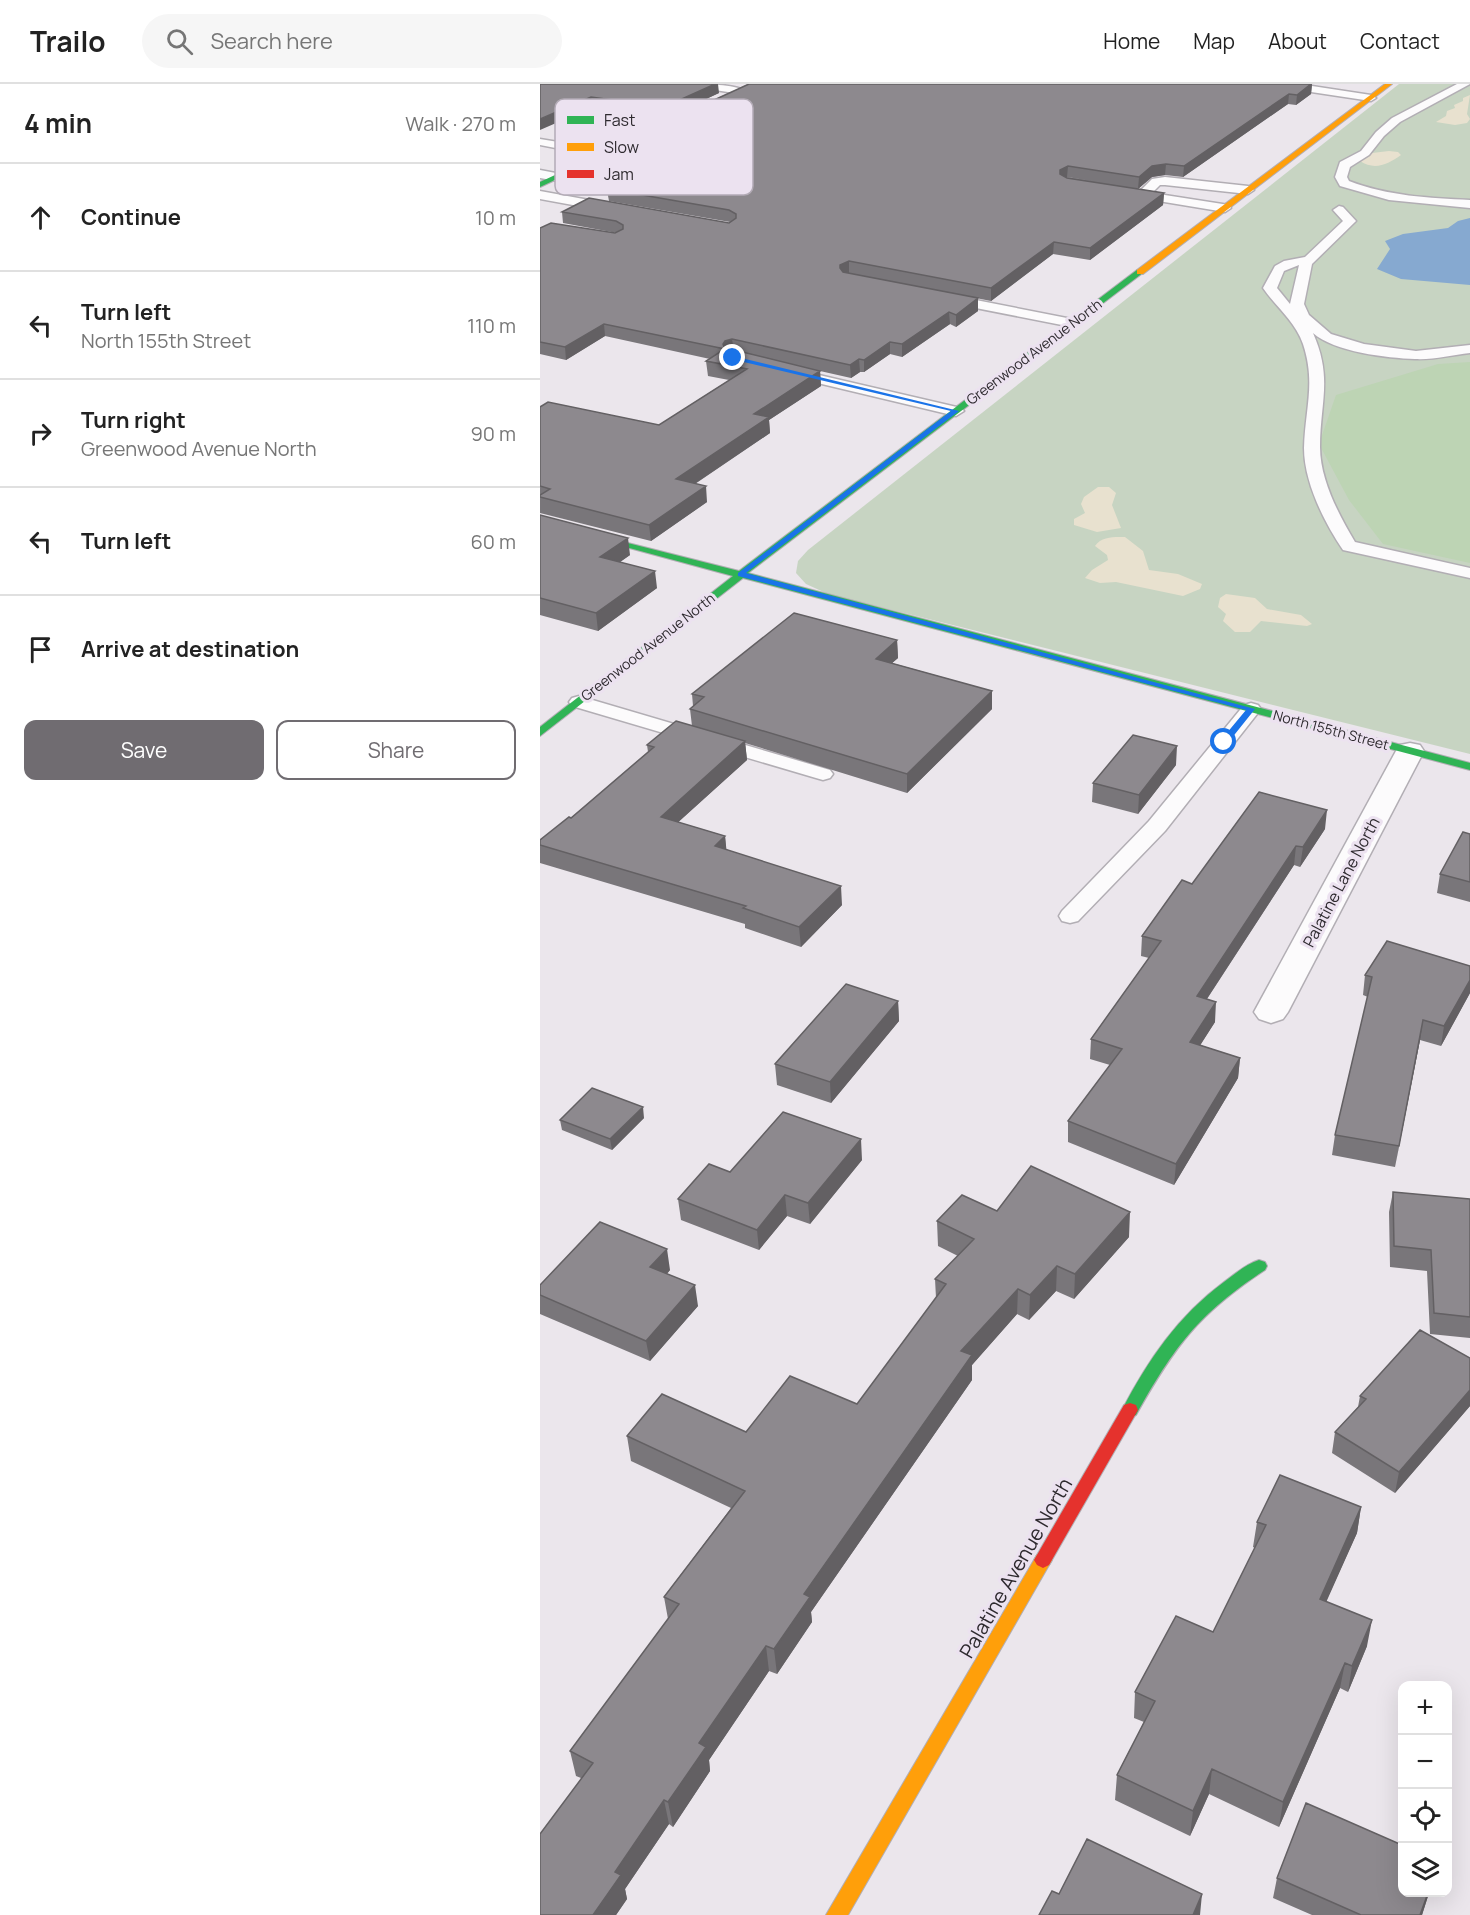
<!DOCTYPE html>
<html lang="en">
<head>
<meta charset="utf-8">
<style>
	:root { --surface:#fff; --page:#f6f6f6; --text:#222; --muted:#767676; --line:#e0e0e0; --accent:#706c71 }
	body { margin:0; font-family:Manrope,sans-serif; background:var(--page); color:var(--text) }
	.controls { position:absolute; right:18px; bottom:18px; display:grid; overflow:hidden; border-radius:12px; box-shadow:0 6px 24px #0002 }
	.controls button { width:54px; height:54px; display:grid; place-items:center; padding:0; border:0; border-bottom:2px solid var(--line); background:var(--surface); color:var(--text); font:30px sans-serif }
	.stop { position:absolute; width:18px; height:18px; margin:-14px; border:4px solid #1a73e8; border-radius:50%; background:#fff }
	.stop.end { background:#1a73e8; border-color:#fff; box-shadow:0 2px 6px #0008 }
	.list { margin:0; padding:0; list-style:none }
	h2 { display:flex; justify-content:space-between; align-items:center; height:78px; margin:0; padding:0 24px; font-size:26px }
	h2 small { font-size:20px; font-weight:400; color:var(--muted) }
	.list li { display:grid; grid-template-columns:39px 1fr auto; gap:18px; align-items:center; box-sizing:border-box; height:108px; padding:0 24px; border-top:2px solid var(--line) }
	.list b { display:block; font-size:22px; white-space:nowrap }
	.list p { margin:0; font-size:20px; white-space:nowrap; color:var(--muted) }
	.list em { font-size:20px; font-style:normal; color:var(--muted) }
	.actions { display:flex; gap:12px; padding:18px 24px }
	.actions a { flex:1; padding:14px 0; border:2px solid var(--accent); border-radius:12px; text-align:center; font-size:21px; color:var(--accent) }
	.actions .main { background:var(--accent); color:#fff }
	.icon { flex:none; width:33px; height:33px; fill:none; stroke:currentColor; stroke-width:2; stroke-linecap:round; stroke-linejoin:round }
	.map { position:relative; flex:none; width:930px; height:1831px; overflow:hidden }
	header { display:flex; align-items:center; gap:36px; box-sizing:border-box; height:84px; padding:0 30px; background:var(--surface); border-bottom:2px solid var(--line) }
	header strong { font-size:28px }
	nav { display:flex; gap:33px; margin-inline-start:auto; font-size:21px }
	.search { width:420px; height:54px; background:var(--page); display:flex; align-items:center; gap:15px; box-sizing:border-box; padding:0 21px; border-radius:33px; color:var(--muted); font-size:22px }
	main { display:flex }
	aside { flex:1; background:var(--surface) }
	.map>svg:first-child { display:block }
</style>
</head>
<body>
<header>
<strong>Trailo</strong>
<div class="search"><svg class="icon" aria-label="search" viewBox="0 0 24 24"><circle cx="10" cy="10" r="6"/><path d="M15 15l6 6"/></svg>Search here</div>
<nav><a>Home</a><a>Map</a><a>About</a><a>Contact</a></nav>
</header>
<main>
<aside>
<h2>4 min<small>Walk · 270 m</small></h2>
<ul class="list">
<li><svg class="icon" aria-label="ahead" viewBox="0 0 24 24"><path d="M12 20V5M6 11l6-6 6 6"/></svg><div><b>Continue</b></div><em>10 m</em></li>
<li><svg class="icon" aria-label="left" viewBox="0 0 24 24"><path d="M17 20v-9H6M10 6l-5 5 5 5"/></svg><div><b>Turn left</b><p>North 155th Street</p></div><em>110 m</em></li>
<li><svg class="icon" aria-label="right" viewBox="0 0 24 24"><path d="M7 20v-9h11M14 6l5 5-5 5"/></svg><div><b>Turn right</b><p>Greenwood Avenue North</p></div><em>90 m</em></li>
<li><svg class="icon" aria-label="left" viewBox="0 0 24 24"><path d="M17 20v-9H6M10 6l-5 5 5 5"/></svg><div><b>Turn left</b></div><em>60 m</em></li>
<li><svg class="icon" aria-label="arrive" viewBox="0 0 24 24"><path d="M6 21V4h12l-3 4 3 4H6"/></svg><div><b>Arrive at destination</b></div></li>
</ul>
<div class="actions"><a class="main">Save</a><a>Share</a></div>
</aside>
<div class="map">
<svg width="930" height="1831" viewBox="0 0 930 1831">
	<rect width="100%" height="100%" fill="#ebe6ec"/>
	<!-- green -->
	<path fill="#c7d4c2" d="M859,0h71v670l-642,-160 -22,-10 -10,-11 2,-12 10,-11z"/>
	<!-- forest -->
	<path fill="#bdd4b4" d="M930,278v201l-87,-19 -34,-44 -30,-56 17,-49 102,-31z"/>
	<!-- sand -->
	<path fill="#e8e1cf" d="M930,11l-3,19 3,5 -3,4 -12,2 -19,-3 10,-6 1,-5 8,-3 -1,-3 9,-4v-3z
		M849,67l9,1 3,3c-13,9 -26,16 -41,6l12,-8z
		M558,403h11l7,6 -4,12 9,23 -24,4 -23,-7v-6l11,-6 -4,-9 3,-7z
		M585,453l18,14 6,19 29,4 24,10 -2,5 -17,7 -67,-14 -16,1 -15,-5 7,-8 16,-10 -1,-5 -12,-9c7,-10 19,-9 30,-9z
		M686,510l29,4 12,11 34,6 11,9 -5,2 -46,-5 -11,11h-15l-12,-11 3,-7 -8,-7 2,-9z"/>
	<!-- water -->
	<path fill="#86a9d0" d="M930,134v67l-69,-6 -24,-10 13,-20 -5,-8 18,-7 45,-6 10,-7z"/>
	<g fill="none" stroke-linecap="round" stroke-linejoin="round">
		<!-- lane casing -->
		<g stroke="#b2aeb4" stroke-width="3">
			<path id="lane" d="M150,0c16,0 43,0 56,7l-5,3 -46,-7z
				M733,0h26l72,11 5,3 -5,3 -93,-14z
				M917,0h13l-70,38 -16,14 -15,19 -19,12 -3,10 2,4c39,15 80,17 121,19v8l-81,-8 -49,-14 -5,-9 5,-15 21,-11 15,-19 16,-14z
				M0,55l67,11 6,4 -6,4 -67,-13z
				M0,86l21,4 2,3 -6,4 -17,-3z
				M625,93l83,9 6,4 -6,4 -83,-9h-5l-8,8 77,12 2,3 -6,4 -97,-16 -2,-3 6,-4 8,2 12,-12z
				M0,107l71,13 6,4 -6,4 -71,-13z
				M799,122l4,1 13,14 -44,43 -8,40 5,11 22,19 33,10 52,7 54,-6v8c-18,2 -37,7 -55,6 -28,-1 -81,-7 -102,-26 20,45 7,70 7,114 0,33 19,68 35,95l115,26v10l-127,-28c-19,-28 -39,-68 -39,-102 1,-39 12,-65 -1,-104 -8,-23 -27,-37 -40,-56l12,-22 9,-5 21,-4 38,-36 -10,-11zM759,181l-9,39 -13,-16 7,-17z
				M405,210l127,25 7,4 -7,4 -132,-26 -2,-3z
				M249,284l172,40 3,3 -8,5 -172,-41 -2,-3 2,-3z
				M39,612l251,74 3,4 -3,4 -7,2 -7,-2 -244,-72 -3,-4 3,-4z
				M711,619l7,2 3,4 -96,122 -87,90 -8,2 -8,-2 -3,-5 3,-5 87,-90 95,-116z"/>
		</g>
		<!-- street casing -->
		<g stroke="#b2aeb4" stroke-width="3">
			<path id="street" d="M870,659l10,2 4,6 -136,261 -5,7 -12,4 -12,-4 -5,-7 142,-261 4,-6z"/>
		</g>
		<!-- fast casing -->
		<g stroke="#b2aeb4" stroke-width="2">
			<path id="fast" d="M210,0h8l-218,103v-5z
				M597,186l7,2 -396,301 722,190v7l-727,-192 -203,158v-9l193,-151 -137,-37v-4l143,36z
				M719,1176l6,2 2,4 -2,4c-67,44 -91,77 -129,145l-6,2 -6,-2 -2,-5c26,-50 56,-94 102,-128 11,-8 22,-18 35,-22z"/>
		</g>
		<!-- slow casing -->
		<g stroke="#b2aeb4" stroke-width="2">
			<path id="slow" d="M845,0h7l-249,190h-6v-4z
				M503,1468l6,3 3,5 -3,5 -201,350h-22l211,-360z"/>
		</g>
		<!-- jam casing -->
		<g stroke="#b2aeb4" stroke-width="2">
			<path id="jam" d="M590,1319l6,2 2,5 -89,155 -6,3 -6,-3 -3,-5 3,-5 87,-150z"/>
		</g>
		<!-- lane -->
		<use href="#lane" fill="#fcfbfc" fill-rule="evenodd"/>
		<!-- street -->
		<use href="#street" fill="#fcfbfc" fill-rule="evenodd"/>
		<!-- fast -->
		<use href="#fast" fill="#30b455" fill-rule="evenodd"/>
		<!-- slow -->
		<use href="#slow" fill="#ff9f0a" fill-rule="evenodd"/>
		<!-- jam -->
		<use href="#jam" fill="#e5322d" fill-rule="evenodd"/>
	</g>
	<!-- wall -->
	<path fill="#79767a" d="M0,0l179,9 -54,25 -72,-11z
		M772,0l-1,10 -15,11 -8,-1 -105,73 -18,-2 -13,2 -14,12 -71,-12h-1l98,16 -1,12 -73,55 -37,-6 -62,47 -142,-28 129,25v13l-22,16 -6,-3 -48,33 -12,-3 -26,18h-4l-9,6 -31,-7 1,15 -52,34 1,13 -75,51 12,18 -56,39 -111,-28v-106l119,18 70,-45 -21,-4 -2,-15 4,-2 -105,-23 -39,24 -26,-6v-126l75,5h2l-54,-10 -1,-11 167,11 1,-1 -121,-21 -3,-16 59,-29 -1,-5 51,-26 -24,-3 -1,-11z
		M0,431l90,40 -10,7 37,26 -59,43 -58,-16z
		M357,556l1,18 -6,5 100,28v18l-85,84 -162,-50 2,17 -69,62 47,14 1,13 116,56 -41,42 -56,-19v-4l-205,-61v-23l31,-22 77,-66 -1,-7 45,-19 -2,-17 3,-3 -1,-12z
		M636,681l-38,49 -46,-12 1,-19z
		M785,745l-25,38 -6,-2 -87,134 8,23 -15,23 40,13 -2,20 -64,107 -106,-43v-21l42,-56 -20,-6 1,-20 58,-81 -8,-2 1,-20 50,-52z
		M930,750v68l-33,-9 3,-19z
		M930,882v27l-29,53 -21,-6 -25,127 -63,-12 3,-20 33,-138 -5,-2 2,-20z
		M358,917l1,20 -68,82 -54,-18 -2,-21z
		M104,1034l-32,32 -50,-20 -2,-10z
		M322,1076l-52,64 -23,-8 -28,34 -78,-30 -3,-21 52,-27z
		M853,1108l77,7v139l-40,-4 -3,-63 -37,-4 -1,-55z
		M457,1127l132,26 -55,62 -18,-8 -27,29 -12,-6 -45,51v15l-161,232 1,10 -35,52 -8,-3 -60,89 1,11 -37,56 -4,-3 -44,65 2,10 -11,16h-76l41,-137 -5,-2 -6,-25 98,-132 -4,-22 67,-89 -100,-47 -4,-25 119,-4 111,-28 79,-106 -1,-19 23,-23 -20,-10 -1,-25z
		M130,1186l-3,4 31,32 -48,55 -110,-47v-29z
		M930,1274v48l-75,87 -63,-40 3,-21 23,-25 2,-11z
		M821,1423l-4,26 -31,68 41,45 -19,46 -8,-4 -61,139 -70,-33 -19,42 -75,-36 2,-25 27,-53 -10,-4 1,-26 78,-60 42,-84 -2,-1 4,-25z
		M737,1794l125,15h27l-7,22h-110l-39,-17z"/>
	<!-- shaded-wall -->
	<path fill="#636063" d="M175,0h3l1,9 -54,25 -1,-11z
		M772,0l-1,10 -15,11 1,-10z
		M749,10l-1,10 -105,73 1,-11z
		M51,13l2,10 -53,23v-11z
		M626,80l-1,11 -13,2 -14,12 1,-12 13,-11z
		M528,82l-1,11 -7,4v-11z
		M624,109l-1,12 -73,55v-12z
		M514,158l-1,12 -62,47v-13z
		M309,177v12l-8,4 -1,-9v-3z
		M438,214v13l-22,16v-12z
		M409,228l1,12 -48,33v-13z
		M64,240l1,12 -39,24 -1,-13z
		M192,255l2,13 -9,-3 -2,-5 2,-3z
		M350,258v12l-26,18v-12z
		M319,275l1,13 -9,6 -1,-13z
		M280,287l1,15 -52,34 1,13 -92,62 -2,-16 78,-65z
		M166,402l1,16 -56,39 -2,-16z
		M88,454l2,17 -27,19 -3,-17z
		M115,487l2,17 -59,43 -2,-18z
		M357,556l1,18 -22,19v-18z
		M452,607v18l-85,84v-19z
		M205,657l2,19 -84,76 -2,-19z
		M637,662l-1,19 -38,49 1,-19z
		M787,726l-2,19 -25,38 3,-20z
		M185,752l2,19 -12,-9z
		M756,762l-2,19 -99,152 2,-21z
		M301,802l1,19 -41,42 -2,-20z
		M930,896v13l-29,53 3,-20z
		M358,917l1,20 -68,82 -1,-21z
		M676,918l-1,20 -26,41 1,-21z
		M883,936l-3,20 -25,127z
		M700,974l-2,20 -64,107 2,-21z
		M103,1023l1,11 -32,32 -2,-11z
		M321,1055l1,21 -52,64 -2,-21z
		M245,1111l2,21 -28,34 -2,-20z
		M590,1128l-1,25 -55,62 1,-25z
		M127,1165l3,21 -16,18 -4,-21z
		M517,1182l-1,25 -27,29 1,-25z
		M155,1201l3,21 -48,55 -4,-20z
		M478,1205l-1,25 -45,51v15l-161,232 1,10 -35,52 -3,-25 30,-55 157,-243z
		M930,1306v16l-75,87 4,-21z
		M821,1423l-4,26 -41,92 4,-26z
		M832,1536l-5,26 -19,46 4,-26z
		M226,1562l3,25 -60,89 1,11 -37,56 -5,-25 31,-59z
		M805,1579l-5,25 -61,139 4,-25z
		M672,1685l-3,25 -19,42 3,-25z
		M124,1716l5,24 -44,65 2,10 -11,16h-23l22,-43z
		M888,1809h1l-7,22h-2z
		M662,1810l-2,21h-7z"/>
	<!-- building -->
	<path fill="#8d898e" stroke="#636063" stroke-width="1.5" d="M0,0h175l-51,23 -73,-10 -51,22z
		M209,0h562l-14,11 -8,-1 -105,72 -18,-2 -14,2 -13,11 -71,-11 -8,4v4l7,4 97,15 -74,55 -36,-6 -63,46 -142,-27 -9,4v3l3,4 135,26 -22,17 -7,-3 -47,32 -12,-2 -26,18 -5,-1 -9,6 -118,-26 -7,2 -2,3 2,5 -121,-25 -39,23 -25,-5v-114l11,-5 64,10 8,-4v-4l-7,-4 -54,-9 27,-14 140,25 7,-5v-4l-7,-4 -122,-21 7,-3 -8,-1 66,-33 -8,-1 67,-34 -41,-6z
		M186,264l94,23 -66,43 15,3 -93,62 30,7 -57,39 -109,-28v-2l10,-6 -10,-3v-79l8,-5 111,23 88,-56 -41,-8z
		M0,431l88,23 -28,19 55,14 -59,42 -56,-15z
		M254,529l103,27 -21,19 116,32 -85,83 -217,-65 14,-12 -12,-3z
		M136,637l69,20 -84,76 64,19 -10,10 126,40 -42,41 -56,-19 3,-2 -206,-61v-5l29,-23 2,1 83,-71 -7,-2z
		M593,651l44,11 -38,49 -46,-12z
		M719,708l68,18 -24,37 -7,-1 -99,150 19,6 -26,40 50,16 -64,106 -108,-43 54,-72 -31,-10 70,-98 -19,-5 40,-56 10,4z
		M923,748l7,2v48l-30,-8z
		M847,857l83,25v14l-26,46 -21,-6 -24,126 -64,-11 37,-158 -7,-2z
		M306,900l52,17 -68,81 -55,-18z
		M52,1004l51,19 -33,32 -50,-19z
		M243,1028l78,27 -53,64 -23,-8 -28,35 -79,-31 31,-35 21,8z
		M491,1082l99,46 -55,62 -18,-8 -27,29 -12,-6 -57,62 11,4 -168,239 6,3 -36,52 -8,-3 -67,97 7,4 -38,55 -4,-2 -49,72 6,3 -28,40h-53v-81l53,-71 -23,-12 109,-147 -15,-7 81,-106 -118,-55 35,-42 84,38 44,-56 67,28 89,-120 -11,-5 39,-40 -37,-18 25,-26 35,16z
		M853,1108l77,7v118l-36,-4 -3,-63 -37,-4z
		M60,1138l67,27 -17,18 45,18 -49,56 -106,-46v-10z
		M880,1246l50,28v32l-71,82 -64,-40 31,-33 -6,-3z
		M740,1391l81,32 -41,92 52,21 -20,46 -7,-3 -62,139 -71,-33 -19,42 -76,-36 38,-74 -20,-9 41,-76 37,16 53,-107 -9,-3z
		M766,1719l96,42v48h26l-8,22h-59l-84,-37z
		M547,1755l115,55 -9,21h-154l13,-24 7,3z"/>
	<!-- route -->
	<path fill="#1a73e8" d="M193,272l226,55 -213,162 509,136 -28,35h-6v-4l25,-30 -508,-134v-3l213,-162 -220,-52z"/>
	<g text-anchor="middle" stroke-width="6" stroke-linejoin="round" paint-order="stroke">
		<!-- far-street labels -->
		<g font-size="14" fill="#2e2a2f" stroke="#ece2f0">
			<text transform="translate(494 268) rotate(-37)" y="5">Greenwood Avenue North</text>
			<text transform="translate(108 563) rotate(-38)" y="5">Greenwood Avenue North</text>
			<text transform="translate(791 646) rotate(15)" y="5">North 155th Street</text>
		</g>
		<!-- street labels -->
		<g font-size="16" fill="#2e2a2f" stroke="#ece2f0">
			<text transform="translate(801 798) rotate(-62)" y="6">Palatine Lane North</text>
		</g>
		<!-- near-street labels -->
		<g font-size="20" fill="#2e2a2f" stroke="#ece2f0">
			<text transform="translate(476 1484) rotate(-60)" y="7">Palatine Avenue North</text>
		</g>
	</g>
	<!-- legend -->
	<rect x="15" y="15" width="198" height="96" rx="9" fill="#ece2f0" stroke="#b3abb6" stroke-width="1.5"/>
	<rect x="27" y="32" width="27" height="8" fill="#30b455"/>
	<rect x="27" y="59" width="27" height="8" fill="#ff9f0a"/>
	<rect x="27" y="86" width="27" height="8" fill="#e5322d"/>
	<g font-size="16" fill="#2e2a2f">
		<text x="64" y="42">Fast</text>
		<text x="64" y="69">Slow</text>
		<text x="64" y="96">Jam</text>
	</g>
</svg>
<div class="controls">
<button>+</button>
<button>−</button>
<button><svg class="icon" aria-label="locate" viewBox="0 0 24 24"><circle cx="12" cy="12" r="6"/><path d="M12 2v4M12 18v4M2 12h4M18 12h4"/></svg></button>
<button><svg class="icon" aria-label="layers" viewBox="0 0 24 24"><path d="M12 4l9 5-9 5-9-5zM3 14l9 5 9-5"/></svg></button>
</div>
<div class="stop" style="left:684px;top:658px"></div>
<div class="stop end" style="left:193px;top:274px"></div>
</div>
</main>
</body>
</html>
